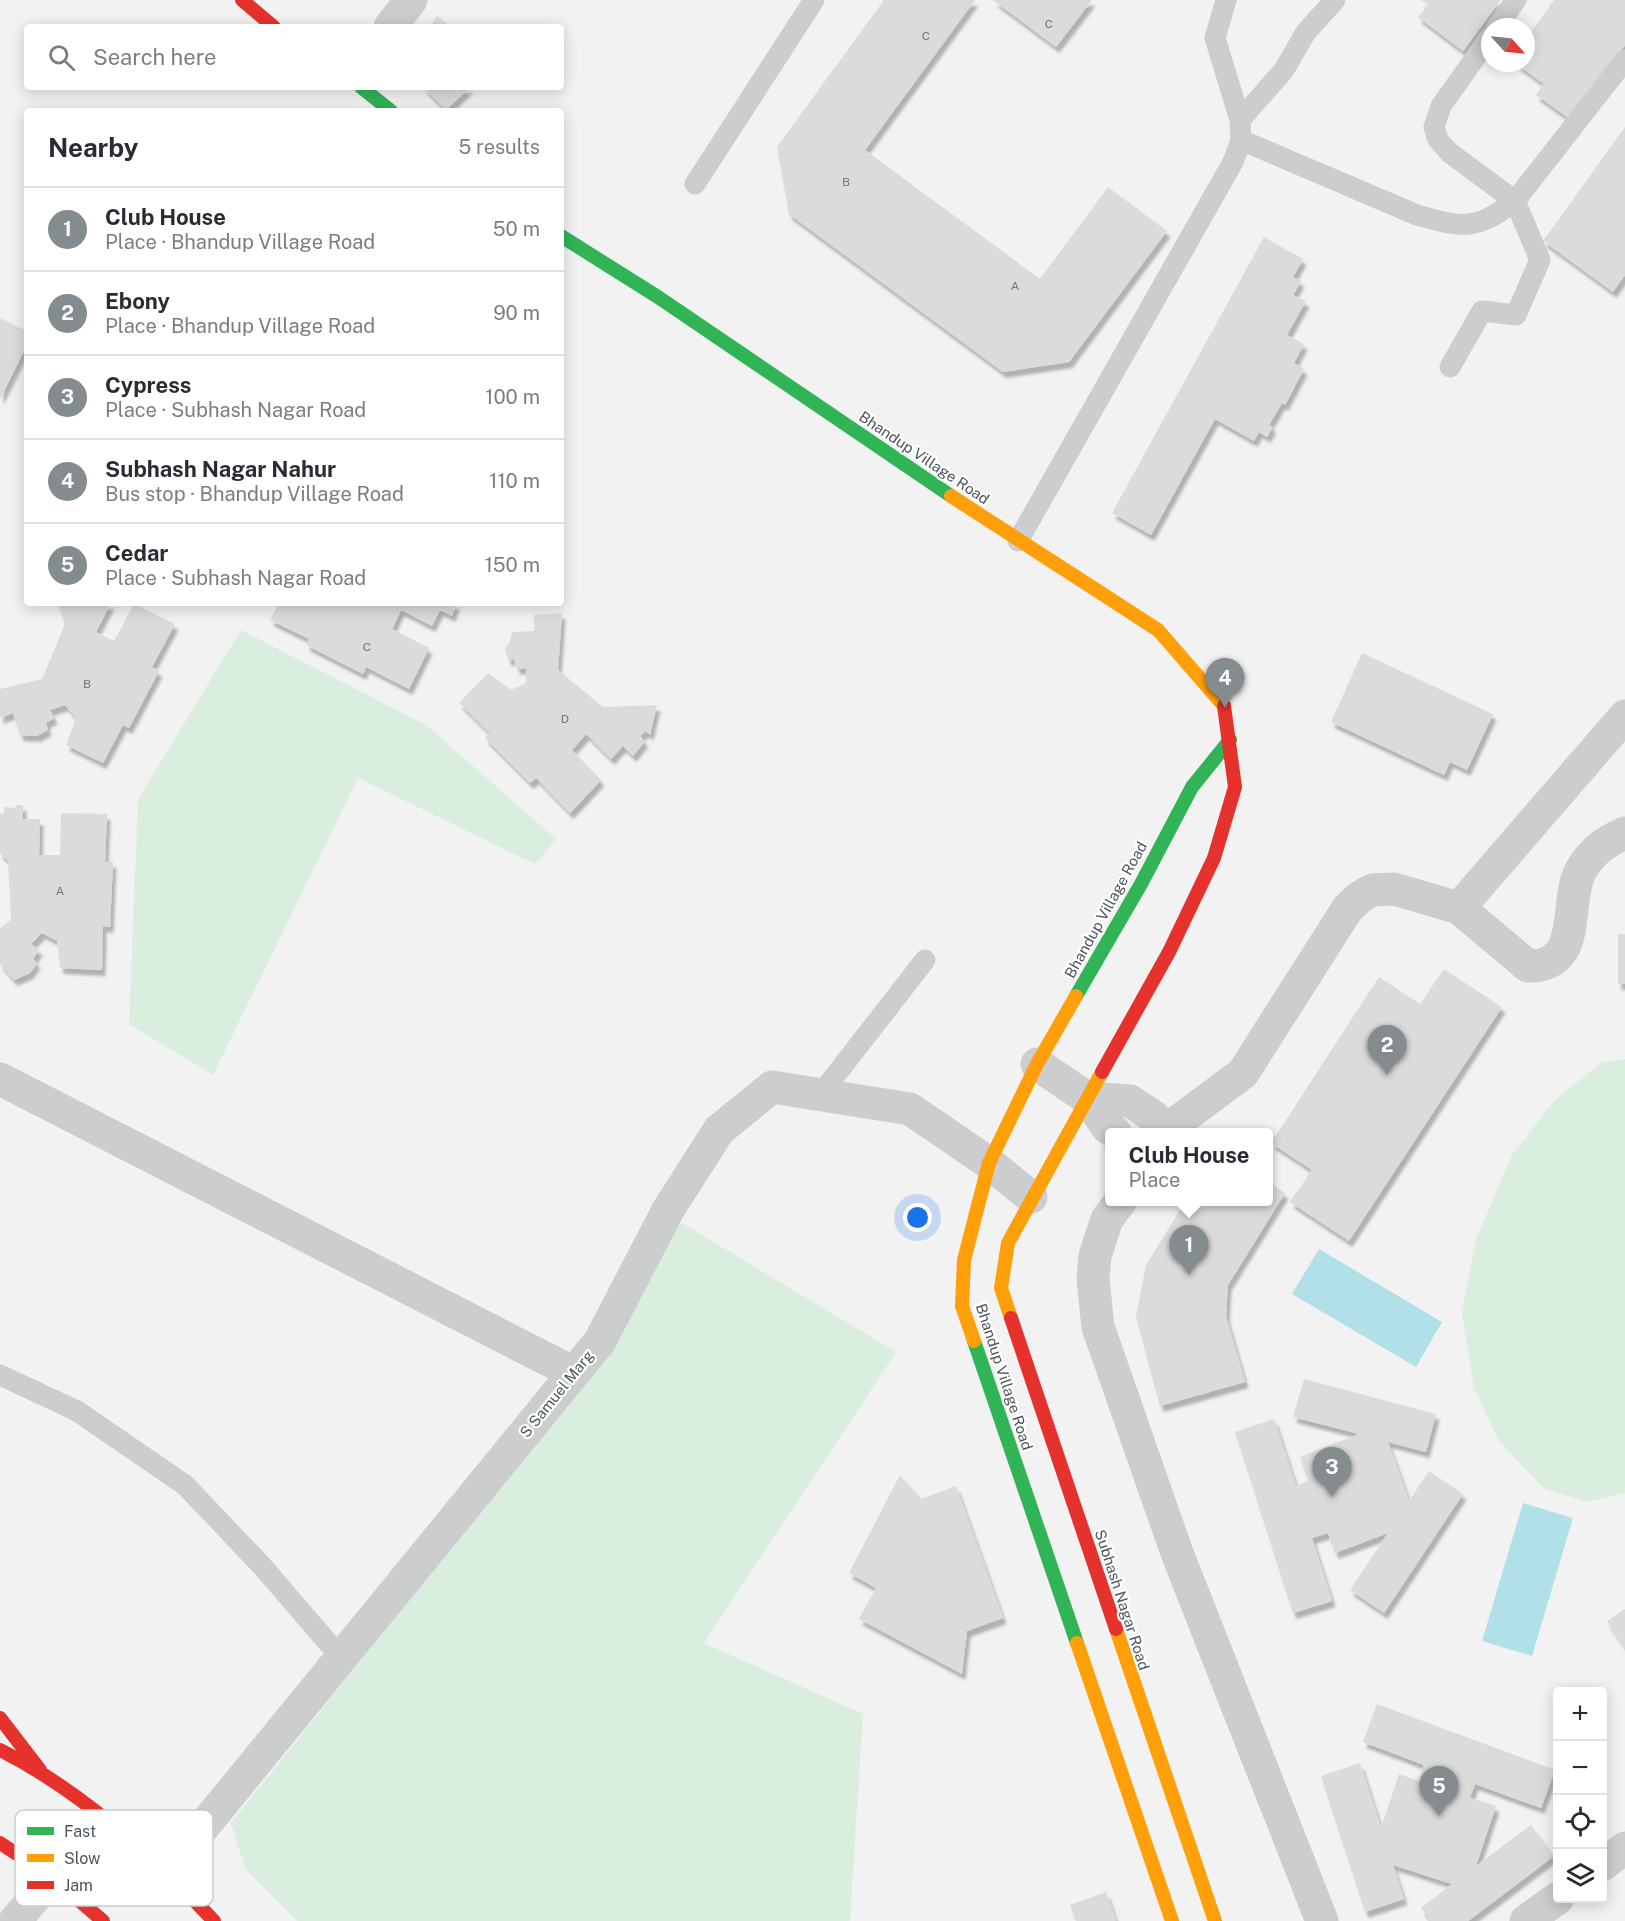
<!DOCTYPE html>
<html lang="en">
<head>
<meta charset="utf-8">
<style>
	:root { --surface:#fff; --page:#f2f2f3; --text:#2b2b33; --muted:#7c7c81; --line:#e1e1e2; --accent:#858c90 }
	body { margin:0; font-family:"Public Sans",sans-serif; background:var(--page); color:var(--text) }
	.controls { position:absolute; right:18px; bottom:18px; display:grid; overflow:hidden; border-radius:6px; box-shadow:0 3px 15px #0003 }
	.controls button { width:54px; height:54px; display:grid; place-items:center; padding:0; border:0; border-bottom:2px solid var(--line); background:var(--surface); color:var(--text); font:30px sans-serif }
	.compass { position:absolute; left:1481px; top:18px; width:54px; height:54px; border-radius:50%; background:var(--surface); box-shadow:0 3px 15px #0003; rotate:117deg }
	.you { position:absolute; left:918px; top:1218px; width:21px; height:21px; margin:-15px; border:4px solid #fff; border-radius:50%; background:#1a73e8; box-shadow:0 0 0 9px #1a73e833 }
	.badge { display:grid; place-items:center; width:39px; height:39px; border-radius:50%; background:var(--accent); color:#fff; font-size:20px; font-weight:700 }
	.pin { position:absolute; translate:-50% -50px; filter:drop-shadow(0 2px 3px #0008) }
	.pin::after { content:''; position:absolute; top:32px; width:21px; height:18px; background:inherit; clip-path:polygon(0 0,100% 0,50% 100%) }
	.popup { position:absolute; left:1105px; top:1128px; width:168px; height:78px; box-sizing:border-box; display:grid; place-content:center; border-radius:6px; background:var(--surface); filter:drop-shadow(0 2px 4px #0005); font-size:20px; white-space:nowrap; color:var(--muted) }
	.popup b { font-size:22px; color:var(--text) }
	.popup::after { content:''; position:absolute; left:50%; top:100%; margin-left:-12px; border:12px solid transparent; border-top-color:var(--surface) }
	.list { margin:0; padding:0; list-style:none }
	h2 { display:flex; justify-content:space-between; align-items:center; height:78px; margin:0; padding:0 24px; font-size:26px }
	h2 small { font-size:20px; font-weight:400; color:var(--muted) }
	.list li { display:grid; grid-template-columns:39px 1fr auto; gap:18px; align-items:center; box-sizing:border-box; height:84px; padding:0 24px; border-top:2px solid var(--line) }
	.list b { display:block; font-size:22px; white-space:nowrap }
	.list p { margin:0; font-size:20px; white-space:nowrap; color:var(--muted) }
	.list em { font-size:20px; font-style:normal; color:var(--muted) }
	.icon { flex:none; width:33px; height:33px; fill:none; stroke:currentColor; stroke-width:2; stroke-linecap:round; stroke-linejoin:round }
	.map { position:relative; flex:none; width:1625px; height:1921px; overflow:hidden }
	.search { position:absolute; background:var(--surface); box-shadow:0 3px 15px #0003; left:24px; top:24px; width:540px; height:66px; display:flex; align-items:center; gap:15px; box-sizing:border-box; padding:0 21px; border-radius:6px; color:var(--muted); font-size:22px }
	.panel { position:absolute; background:var(--surface); box-shadow:0 3px 15px #0003; left:24px; top:108px; width:540px; height:498px; border-radius:6px }
	.map>svg:first-child { display:block }
</style>
</head>
<body>
<div class="map">
<svg width="1625" height="1921" viewBox="0 0 1625 1921">
	<defs>
		<filter id="shadow"><feDropShadow dx="3.5" dy="6" stdDeviation="1.5" flood-color="#0004"/></filter>
	</defs>
	<rect width="100%" height="100%" fill="#f2f2f2"/>
	<!-- green -->
	<path fill="#d9eedf" d="M241,630l185,95 130,114 -21,25 -177,-86 -145,297 -84,-51 9,-225z
		M1625,1059v434l-37,9 -44,-13 -45,-48 -25,-53 -12,-75 13,-71 37,-87 43,-55 47,-38z
		M677,1220l219,132 -192,291 159,71 -13,207h-553l-52,-53 -14,-45 363,-455z"/>
	<!-- water -->
	<path fill="#b1e0e8" d="M1319,1249l123,73 -26,45 -124,-73z
		M1523,1503l50,15 -41,138 -50,-15z"/>
	<!-- building -->
	<path fill="#dbdbdc" filter="url(#shadow)" d="M884,0h91l-110,150 175,129 68,-92 59,44 -98,131 -66,10 -214,-158 -12,-67z
		M993,0h99l-36,47z
		M1421,0h80l-38,51 -45,-34 10,-12z
		M1554,0h71v45l-55,74 -34,-24 8,-11 -29,-21h11v-24z
		M437,16l15,11h-23z
		M423,87h47l-24,23z
		M1625,127v148l-12,17 -70,-51z
		M1264,237l39,22 -10,18 8,4 -8,14 13,6 -19,34 17,9 -10,19 10,6 -19,36 -3,-2 -13,22 4,2 -6,10 -8,-5 -5,9 -39,-22 -64,116 -39,-22z
		M0,318l27,13v14l-27,54z
		M58,603h53l-15,29 18,9 20,-37 41,20 -23,43 7,4 -30,57 -6,-3 -20,38 -37,-18 10,-27 -11,-13 -15,5 4,8 -8,5 2,7 -11,6 -17,-1 -7,-22 -13,5v-29l42,-10 23,-55z
		M279,603h177l-4,13 -12,-6 -8,16 -31,-16 -9,19 37,19 -20,41 -43,-22 -3,7 -57,-29 3,-6 -39,-19z
		M562,613l-4,57 45,37 54,-2 -7,30 -4,-4 -6,5 5,5 -12,15 -10,-10 -12,13 -25,-25 -14,16 29,30 -31,33 -34,-35 -6,5 -45,-45 5,-5 -31,-30 29,-30 23,17 15,-7v-15l-9,1 -3,-10 -6,1 -3,-12 4,-4 3,-12 22,-1v-16z
		M1362,653l131,61 -26,56 -17,-8 -6,13 -113,-53z
		M16,805h7v14h17l-1,36h21l1,-42 46,1 -2,48h8l-3,65 -7,-1 -1,44 -42,-2 -3,-27 -15,-8 -11,11 8,6 -6,9 4,4 -7,10 -16,7 -14,-16v-36l11,-8 -3,-59 -8,-8v-39l4,-1v-6l11,1z
		M1618,934h7v50h-7z
		M1444,969l58,38 -153,234 -59,-39 22,-32 -41,-27 108,-166 41,27z
		M1269,1182l16,11 -57,92 -2,31 19,66 -85,24 -24,-89 10,-52 39,-63h84z
		M1304,1379l132,35 -10,38 -38,-10 21,59 20,-30 34,23 -79,119 -34,-23 38,-57 -53,20 -7,-20 -16,5 20,63 -39,12 -58,-181 39,-13 22,67 12,-5 -8,-24 59,-23 -66,-17z
		M900,1475l21,24 35,-13 47,132 -36,13 -5,43 -103,-55 17,-31 -27,-15z
		M1625,1609v39l-18,-27z
		M1377,1704l178,66 -14,38 -66,-24 -5,14 26,8 -20,60 55,-41 23,31 -86,65h-37l-10,-13 31,-24 -59,-19 11,34 -39,13 -44,-136 39,-13 21,65 18,-54 20,7 5,-16 -61,-23z
		M1106,1892l10,29h-40l-6,-16z"/>
	<g fill="none" stroke-linecap="round" stroke-linejoin="round">
		<!-- lane -->
		<path stroke="#cccdcf" stroke-width="21" d="M1497,27l19,-27
			M1240,120l44,-50 22,-38 29,-32
			M1241,140l176,75c46,13 58,16 98,-14l110,-141
			M695,184l119,-184
			M1450,367l32,-56 34,4 24,-55 -25,-59 -65,-48 -12,-13 -4,-13 7,-21 49,-69
			M1018,541l215,-379 8,-22 -1,-20 -25,-82 11,-38
			M820,1095l105,-135
			M0,1375l77,36 108,74 77,81 80,93"/>
		<!-- street -->
		<path stroke="#cccdcf" stroke-width="33" d="M390,27l21,-27
			M1459,908l166,-192
			M1037,1064l50,34 21,30 7,4
			M0,1079l574,294
			M1087,1098l43,3 24,16
			M1169,1132l7,-9 67,-50 105,-165 12,-11 12,-7 22,-1 65,19 69,58c56,0 36,-61 52,-94 10,-20 26,-31 45,-39
			M1120,1202l-13,17 -12,37 -2,23 5,48 79,226 145,368
			M1602,1865l23,-17
			M167,1871l433,-530 68,-131 51,-80 53,-43 138,22 79,54 42,34
			M15,1921l37,-44
			M1526,1921l32,-23"/>
		<!-- fast -->
		<path stroke="#30b455" stroke-width="14" d="M361,87l30,24
			M561,236l97,61 293,199
			M1076,996l65,-112 51,-97 38,-47
			M974,1341l103,302"/>
		<!-- slow -->
		<path stroke="#ff9f0a" stroke-width="14" d="M951,496l207,134 66,76
			M1011,1318l-10,-30 7,-45 94,-171
			M974,1341l-12,-35 2,-46 25,-97 48,-99 39,-68
			M1116,1629l99,292
			M1077,1643l95,278"/>
		<!-- jam -->
		<path stroke="#e5322d" stroke-width="14" d="M242,0l32,27
			M1102,1072l67,-120 45,-94 21,-71 -11,-81
			M1011,1318l105,311
			M0,1718l40,52
			M0,1750c78,39 154,107 214,171
			M0,1843l52,34 51,44"/>
	</g>
	<g text-anchor="middle" stroke-width="4.5" stroke-linejoin="round" paint-order="stroke">
		<!-- number labels -->
		<g font-size="12" fill="#6f777d">
			<text x="1049" y="28">C</text>
			<text x="926" y="40">C</text>
			<text x="846" y="186">B</text>
			<text x="1015" y="290">A</text>
			<text x="367" y="651">C</text>
			<text x="87" y="688">B</text>
			<text x="565" y="723">D</text>
			<text x="60" y="895">A</text>
		</g>
		<!-- street labels -->
		<g font-size="15" fill="#4a555c" stroke="#fff">
			<text transform="translate(924 458) rotate(34)" y="5">Bhandup Village Road</text>
			<text transform="translate(1106 910) rotate(-61)" y="5">Bhandup Village Road</text>
			<text transform="translate(1004 1377) rotate(72)" y="5">Bhandup Village Road</text>
			<text transform="translate(557 1394) rotate(-51)" y="5">S Samuel Marg</text>
			<text transform="translate(1122 1600) rotate(72)" y="5">Subhash Nagar Road</text>
		</g>
	</g>
	<!-- legend -->
	<rect x="15" y="1810" width="198" height="96" rx="9" fill="#fff" stroke="#c9ccce" stroke-width="1.5"/>
	<rect x="27" y="1827" width="27" height="8" fill="#30b455"/>
	<rect x="27" y="1854" width="27" height="8" fill="#ff9f0a"/>
	<rect x="27" y="1881" width="27" height="8" fill="#e5322d"/>
	<g font-size="16" fill="#4a555c">
		<text x="64" y="1837">Fast</text>
		<text x="64" y="1864">Slow</text>
		<text x="64" y="1891">Jam</text>
	</g>
</svg>
<div class="controls">
<button>+</button>
<button>−</button>
<button><svg class="icon" aria-label="locate" viewBox="0 0 24 24"><circle cx="12" cy="12" r="6"/><path d="M12 2v4M12 18v4M2 12h4M18 12h4"/></svg></button>
<button><svg class="icon" aria-label="layers" viewBox="0 0 24 24"><path d="M12 4l9 5-9 5-9-5zM3 14l9 5 9-5"/></svg></button>
</div>
<svg class="compass" viewBox="-18 -18 36 36"><path d="M0-13l5 13h-10z" fill="#e53935"/><path d="M0 13l5-13h-10z" fill="#7c7c81"/></svg>
<div class="you"></div>
<div class="pin badge" style="left:1189px;top:1275px">1</div>
<div class="popup"><b>Club House</b>Place</div>
<div class="pin badge" style="left:1387px;top:1075px">2</div>
<div class="pin badge" style="left:1332px;top:1497px">3</div>
<div class="pin badge" style="left:1225px;top:708px">4</div>
<div class="pin badge" style="left:1439px;top:1816px">5</div>
<div class="search"><svg class="icon" aria-label="search" viewBox="0 0 24 24"><circle cx="10" cy="10" r="6"/><path d="M15 15l6 6"/></svg>Search here</div>
<section class="panel">
<h2>Nearby<small>5 results</small></h2>
<ul class="list">
<li><span class="badge">1</span><div><b>Club House</b><p>Place · Bhandup Village Road</p></div><em>50 m</em></li>
<li><span class="badge">2</span><div><b>Ebony</b><p>Place · Bhandup Village Road</p></div><em>90 m</em></li>
<li><span class="badge">3</span><div><b>Cypress</b><p>Place · Subhash Nagar Road</p></div><em>100 m</em></li>
<li><span class="badge">4</span><div><b>Subhash Nagar Nahur</b><p>Bus stop · Bhandup Village Road</p></div><em>110 m</em></li>
<li><span class="badge">5</span><div><b>Cedar</b><p>Place · Subhash Nagar Road</p></div><em>150 m</em></li>
</ul>
</section>
</div>
</body>
</html>
